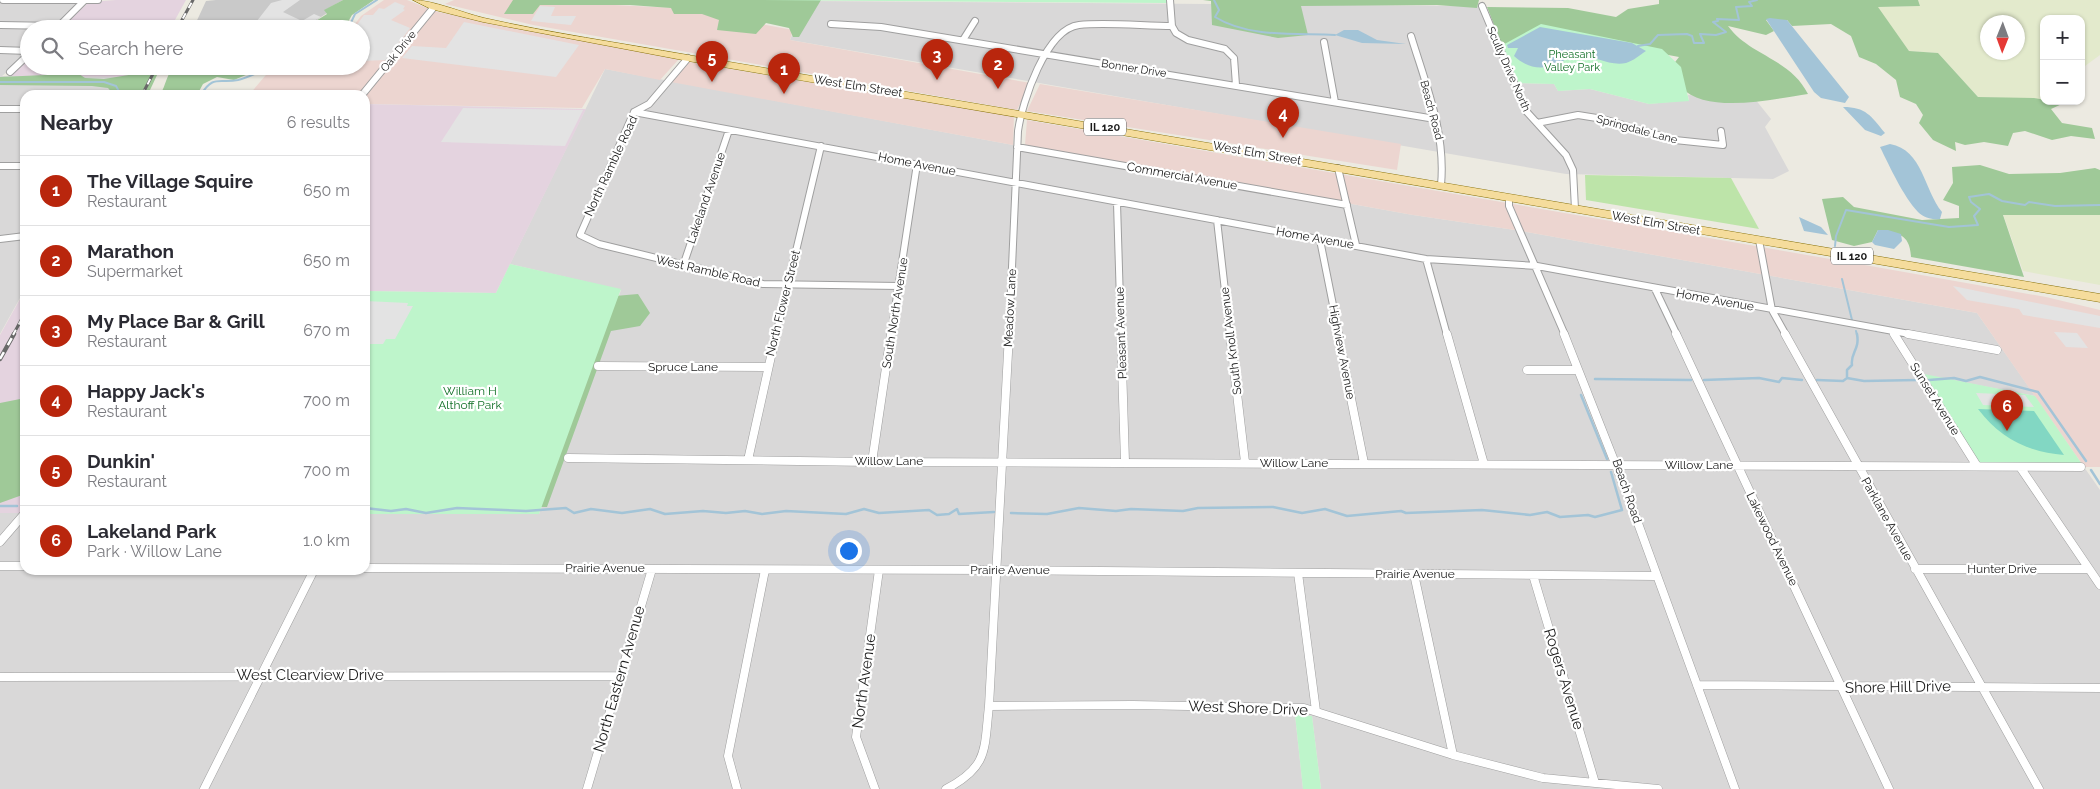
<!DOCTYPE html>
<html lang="en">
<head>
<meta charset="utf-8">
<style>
	:root { --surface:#fff; --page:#f2f2f3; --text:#2b2b33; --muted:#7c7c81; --line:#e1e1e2; --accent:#b9260d }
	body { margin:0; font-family:Raleway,sans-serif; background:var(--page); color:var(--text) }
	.controls { position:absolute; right:15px; top:15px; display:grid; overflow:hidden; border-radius:10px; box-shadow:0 1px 4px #0004 }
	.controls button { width:45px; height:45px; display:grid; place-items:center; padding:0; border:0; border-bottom:1px solid var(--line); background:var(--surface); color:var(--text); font:25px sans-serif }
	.compass { position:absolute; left:1980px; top:15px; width:45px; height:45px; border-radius:50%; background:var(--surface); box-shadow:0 1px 4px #0004; rotate:181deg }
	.you { position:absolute; left:848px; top:550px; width:18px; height:18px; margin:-12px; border:4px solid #fff; border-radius:50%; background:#1a73e8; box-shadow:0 0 0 8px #1a73e833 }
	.badge { display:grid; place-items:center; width:32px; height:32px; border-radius:50%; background:var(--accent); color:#fff; font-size:16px; font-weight:700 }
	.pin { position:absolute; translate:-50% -41px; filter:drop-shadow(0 1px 2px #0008) }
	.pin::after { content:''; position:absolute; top:26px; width:18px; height:15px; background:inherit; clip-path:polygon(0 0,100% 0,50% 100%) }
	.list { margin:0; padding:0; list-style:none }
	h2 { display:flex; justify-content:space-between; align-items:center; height:65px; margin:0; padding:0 20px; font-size:21px }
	h2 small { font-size:16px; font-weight:400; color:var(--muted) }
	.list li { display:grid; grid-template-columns:32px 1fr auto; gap:15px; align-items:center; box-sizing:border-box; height:70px; padding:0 20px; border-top:1px solid var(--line) }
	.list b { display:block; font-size:19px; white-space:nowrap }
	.list p { margin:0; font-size:16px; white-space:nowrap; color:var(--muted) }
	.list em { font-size:16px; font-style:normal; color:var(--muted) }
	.icon { flex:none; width:28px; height:28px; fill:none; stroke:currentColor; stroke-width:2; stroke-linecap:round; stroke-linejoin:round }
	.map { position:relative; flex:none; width:2100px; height:789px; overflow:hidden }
	.search { position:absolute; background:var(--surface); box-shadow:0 1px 4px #0004; left:20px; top:20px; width:350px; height:55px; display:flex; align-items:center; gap:12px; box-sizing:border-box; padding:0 18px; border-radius:28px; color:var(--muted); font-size:19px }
	.panel { position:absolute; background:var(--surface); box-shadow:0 1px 4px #0004; left:20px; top:90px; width:350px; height:485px; border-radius:15px }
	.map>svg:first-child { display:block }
</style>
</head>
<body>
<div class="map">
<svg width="2100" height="789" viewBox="0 0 2100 789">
	<rect width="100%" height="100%" fill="#eceae1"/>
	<!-- residential -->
	<path fill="#d9d8d8" d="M0,0h85l-29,29h-27v25l-27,22 141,1 -10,18h-108v194l-25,45z
		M807,1l675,5 32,77 40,1 4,7 32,-2 59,15 40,-4 -1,-5 67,4 16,20 -6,8 24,44 -16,8 -207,-5 -776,-134z
		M605,69l408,76h12l388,70 102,15 462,83 58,83 -115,-22 164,93 16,23v299h-779l-9,-73 -17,-1 8,74h-1303v-276h25v57h340v-56h174l82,-224 -111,-26z"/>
	<!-- commercial -->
	<path fill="#ecd5d0" d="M384,0h23l31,12 241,47 -19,21 -55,-11 -23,39 -217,-4v-9h-116l22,-26 9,-3h81v-37h-10l10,-13z
		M454,0h58l164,8 117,22 -3,10 240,43 -13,27 -484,-85 -88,-21z
		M689,62l325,54 -1,29 -342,-63z
		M1040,84l361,60 -4,26 -370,-59z
		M1027,120l832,144 187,33 54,13v157h-16l-107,-154 -462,-83 -102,-15 -388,-70z"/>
	<!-- industrial -->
	<path fill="#e4d3df" d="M116,0h70l-16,29h-110l29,-27z
		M29,59v7h120l-6,11 -133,-1z
		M365,104l221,5 -90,184 -131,-2z
		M25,290v223h-25v-178z"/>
	<!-- religious -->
	<path fill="#c9c9c9" d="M216,0h127l-18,10 2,3 -24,16h-110l13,-28z"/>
	<!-- farmland -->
	<path fill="#e3eacc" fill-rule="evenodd" d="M1918,0h182v55l-19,14v-50h-37v81l-66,-3 -40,-44 -29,-2 -32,-44 43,-1zM1988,22h30v30h-30z
		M2003,214l97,1v70l-77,-14z"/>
	<!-- grass -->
	<path fill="#bde4a9" d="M1585,175l146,3 28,51 -173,-29z"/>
	<!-- forest -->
	<path fill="#9fc998" d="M343,0h31l-22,15 -8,14h-41l24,-15 -3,-4z
		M513,0h308l-22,37h-6l-4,-9 -23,-5 -10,11 -39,-4 2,-10 -17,-6h-28l-3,-6 -41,-3h-90l-7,9h-29z
		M1203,0h276l-2,8 -40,-3 -136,1 7,29 -30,3 -66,-13 -1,-24z
		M1659,0h259l2,6 -42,1 31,44 29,2 40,44 56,1 30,5 -13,6 11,14 30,5 3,11 -24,-3 -19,4 -27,-9 -12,2 -5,13 -24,-4 -19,3 -10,-3 1,9 -23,-11 -14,-17 4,-8 -7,-11 -16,-7 -4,-17 -20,-16 -17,-7 -8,-21 -20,-12 -39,2 -5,-6h-21l8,11 -8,4 -38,-9c22,30 62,32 80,68 -34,5 -102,21 -127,-7 -5,-5 -7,-15 -9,-21l7,-9 -21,-4 -151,-8 -7,-5 -13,-33 81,1 48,9 12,-8 31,-5z
		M146,66h7l-1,3 6,4 -8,17 -11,5h-25l-6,-7 -16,-2 -92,-1v-8l45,-2 28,-5 12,8 19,1 37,-6z
		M174,66l26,4 67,-4 -33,14 -17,-3 -14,7 -6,11h-37c6,-10 6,-19 14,-29z
		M1980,165l29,9 51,-1 35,-5 5,2v45h-97l21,62 -113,-20c-1,-24 -14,-24 -33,-27l-6,12 -18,4 -22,-6 -10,-41 21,-2 11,10 68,13 37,-2v-12l-16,-6 10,-17 -1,-16z
		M638,294l12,19 -10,13 -29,5 -64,176 -161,-2 229,-209z
		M25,398v96l-25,9v-100z"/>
	<!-- park -->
	<path fill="#bef5cb" d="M754,0h416v3z
		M1541,24l121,25 19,18 8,34 -40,3 -59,-15 -32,2 -4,-7 -41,-1 -14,-36z
		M510,264l111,25 -82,225h-174v-223l131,2z
		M1919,373l116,23 49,71 -107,-1z
		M1295,715l17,1 9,73h-18z"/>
	<!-- pitch -->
	<path fill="#82d7c3" d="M1978,409l56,2 30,44c-37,-3 -64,-17 -86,-46z"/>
	<!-- parking -->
	<path fill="#e3e3e3" d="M282,0h18l-17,12 19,9 12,-7 7,3 -22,12h-40l-6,-3 18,-23z
		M395,2l10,4 -2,3 2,1 -14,10 19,8 -24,32 -25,1v-32h-7l10,-14h9l6,-7 5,1z
		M540,6l15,1 -4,9h25l-5,9 -40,-4z
		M464,22l115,23 -23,32 -154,-19 10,-12 34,2z
		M463,108l120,2 -18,36 -124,-4z
		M1953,286l147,30v12l-77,-13 -4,-6 -52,-9z
		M365,301l43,2 -1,3h6l-18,33h-9l-3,5h-18z
		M2054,332l23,1 11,15 -22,-1z
		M1976,393l49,2 9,12 -51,-2z"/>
	<!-- water -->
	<path fill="#a3c4d7" d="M1770,18l17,2 62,77 -4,6 -24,-5 -7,-6 -48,-73z
		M1540,27l92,16 14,8c-6,4 -13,10 -20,12 -18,4 -35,-10 -53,-7 -5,1 -9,5 -14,7 -17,8 -32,5 -45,-7l4,-8h-10l-1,-3z
		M1344,30h14l19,10 29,4 -44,-1 -27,-8z
		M1843,107c23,0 28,9 42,26l-4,3 -16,-6z
		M1890,144c33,6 34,46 52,68l-2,7c-7,1 -16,-1 -22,-7 -15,-16 -28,-45 -38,-65z
		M1799,217l22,10 7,8 -24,-4z
		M1878,230h10l13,4 1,7 -8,8 -19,-4 -3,-3z"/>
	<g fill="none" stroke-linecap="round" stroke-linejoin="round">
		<!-- stream-far1 -->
		<path stroke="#a3c4d7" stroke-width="2" d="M1214,0l5,10 -4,7c34,21 81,16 120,18
			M348,29l7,-15 22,-14
			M1638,46l12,-2 8,-9 29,-1 5,2 2,7h10l-4,-9 16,1 10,-3 -13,-10 5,-1 -1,-2 22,1 -3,-13 16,-1 -3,-4 8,-2
			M0,82h104l12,4 5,9
			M201,95c12,-21 19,-11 37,-15 12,-3 23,-9 34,-14
			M1835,246l1,-10 10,-26 103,17 29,-2 -4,-9 6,-7 -9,-7 -2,-5 20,-3 13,7 23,4 4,-3 26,4 45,-1
			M1842,279l10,41
			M1856,331l1,4"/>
		<!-- stream -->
		<path stroke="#a3c4d7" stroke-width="2.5" d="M1847,378l17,3 53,-1
			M1595,379l96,1
			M1704,380l55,-2 20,4 3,-4 20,2
			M1817,380l26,1 4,-3v-8l5,-5c-2,-12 8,-15 5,-31
			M1929,380l25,-2 12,3 14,-4 58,15 48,69
			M1581,395l26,64
			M2091,470l9,14
			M0,506h17
			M365,508l26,3 15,-2 20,4 31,-5 69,3 40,-3 8,5 17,-4 31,4 28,-4 15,5 38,-3 23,2 19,-2 17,3 24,-3 60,3 18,-5 15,4 50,-3 8,5 12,-1 8,-5 2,5 35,-2
			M1011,513l36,1 32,-6 37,3 15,-2 52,2 15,-3 75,-1 29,6 23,-4 22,7 54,-5 5,2 76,-3 48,5 17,-3 13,5 28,-2 7,2 27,-7 -11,-38"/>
		<!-- street-far1 casing -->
		<g stroke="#9f9f9f" stroke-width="8">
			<path id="street-far1" d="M3,0h95
				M1170,0l2,26 4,7 12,7 37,9 9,9 2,27
				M1482,6l44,105 40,44 7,15 2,39
				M831,24l50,3 554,92
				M0,25l58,1
				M56,29l29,-29
				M1411,36c15,49 35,97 30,149
				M963,40l12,-19
				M1324,42l11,60
				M0,50l29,1
				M688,58l-39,46 -15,8 -54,123 19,9 164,40 136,2
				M10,72l19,-18
				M362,95l72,-88
				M0,109h25
				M634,112l792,147 111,7 378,69
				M1537,123l41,-8 25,4 72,21 48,5 -2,-14
				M1017,147l330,58
				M0,166h25
				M1338,168l18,77
				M1509,198v8l56,129
				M1117,203l4,132
				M1217,220l13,115
				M0,239l25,-3
				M1320,240l19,95
				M1759,240l13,70 14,25
				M1426,259l21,76
				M683,266l46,-136
				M1655,289l22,46
				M1893,332l2,3
				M776,335l45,-189
				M891,335l26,-171
				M1009,335l9,-204c4,-29 28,-102 61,-106 26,-3 66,1 93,1"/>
		</g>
		<!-- street casing -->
		<g stroke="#9f9f9f" stroke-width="9">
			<path id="street" d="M1121,334l4,128
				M1230,334l15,128
				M1338,334l26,129
				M1447,334l37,130
				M1564,334l64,162 107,293
				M1676,334l213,455
				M1785,334l254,455
				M1894,334l83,132
				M1908,334l89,16
				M598,366l170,1
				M1527,370h51
				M568,458l304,4 1209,5
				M748,460l28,-126
				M872,462l19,-128
				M2020,467l80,118
				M0,542l25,-29
				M0,566h25
				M365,568l631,2 660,6
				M1915,569h174
				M1298,573l18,138
				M1414,574l39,181
				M1533,575l62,208
				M0,677l620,-1
				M1697,685l403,3
				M989,706l144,-1 171,3 149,47 90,23 115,11
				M204,789l110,-219
				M587,789l65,-220
				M737,789l-9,-33 37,-186
				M875,789l-19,-52 23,-167
				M946,789c43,-22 38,-40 43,-83l20,-372"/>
		</g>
		<!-- primary casing -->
		<g stroke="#887109" stroke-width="1">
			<path id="primary" d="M413,0c20,0 50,13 71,18 67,15 136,25 204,37l1412,239v8l-1412,-241 -205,-39 -52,-13z"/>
		</g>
		<!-- street-far1 -->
		<use href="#street-far1" stroke="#fff" stroke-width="6"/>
		<!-- street -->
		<use href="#street" stroke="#fff" stroke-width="8"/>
		<!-- primary -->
		<use href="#primary" fill="#f5dc9c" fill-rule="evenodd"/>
		<!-- rail-far1 casing -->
		<g stroke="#696969" stroke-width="3">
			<path id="rail-far1" d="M177,29l16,-29
				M142,95l15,-29
				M13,335l12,-22"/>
		</g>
		<!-- rail casing -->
		<g stroke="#696969" stroke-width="4.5">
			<path id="rail" d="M0,359l14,-25"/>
		</g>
		<!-- rail-far1 -->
		<use href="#rail-far1" stroke="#fff" stroke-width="2" stroke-dasharray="6" stroke-linecap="butt"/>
		<!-- rail -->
		<use href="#rail" stroke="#fff" stroke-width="2.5" stroke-dasharray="8" stroke-linecap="butt"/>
	</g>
	<g text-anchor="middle" stroke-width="4.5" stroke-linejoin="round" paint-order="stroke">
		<!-- far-street labels -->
		<g font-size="11" fill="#1b1b1b" stroke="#fff">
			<text transform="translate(398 51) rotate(-51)" y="4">Oak Drive</text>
			<text transform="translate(1134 68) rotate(9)" y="4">Bonner Drive</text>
			<text transform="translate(1509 69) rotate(66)" y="4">Scully Drive North</text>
			<text transform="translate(1432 110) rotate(75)" y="4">Beach Road</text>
			<text transform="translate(1637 129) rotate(15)" y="4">Springdale Lane</text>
		</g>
		<!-- far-park labels -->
		<g font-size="11" fill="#127027" stroke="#fff">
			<text x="1572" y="58">Pheasant<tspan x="1572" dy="13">Valley Park</tspan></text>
		</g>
		<!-- shield labels -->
		<g fill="#fff" stroke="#5f5f5f" stroke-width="1">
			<rect x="1084" y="118.5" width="42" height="17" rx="4"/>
			<rect x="1831" y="247.5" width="42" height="17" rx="4"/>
		</g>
		<g font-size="11" font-weight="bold" fill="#1b1b1b">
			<text x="1105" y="131">IL 120</text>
			<text x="1852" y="260">IL 120</text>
		</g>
		<!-- street labels -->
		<g font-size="12" fill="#1b1b1b" stroke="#fff">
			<text transform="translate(858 86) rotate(9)" y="4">West Elm Street</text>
			<text transform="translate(1257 153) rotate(10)" y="4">West Elm Street</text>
			<text transform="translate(917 164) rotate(11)" y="4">Home Avenue</text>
			<text transform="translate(611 166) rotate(-65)" y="4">North Ramble Road</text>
			<text transform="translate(1182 176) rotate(10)" y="4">Commercial Avenue</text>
			<text transform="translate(706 198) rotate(-71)" y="4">Lakeland Avenue</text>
			<text transform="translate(1656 223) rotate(10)" y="4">West Elm Street</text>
			<text transform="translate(1315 238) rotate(10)" y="4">Home Avenue</text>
			<text transform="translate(708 271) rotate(13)" y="4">West Ramble Road</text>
			<text transform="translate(1715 300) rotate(10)" y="4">Home Avenue</text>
			<text transform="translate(783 303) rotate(-76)" y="4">North Flower Street</text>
			<text transform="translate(1010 308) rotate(-87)" y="4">Meadow Lane</text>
			<text transform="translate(895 313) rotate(-81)" y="4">South North Avenue</text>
			<text transform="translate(1121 333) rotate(-92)" y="4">Pleasant Avenue</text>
			<text transform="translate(1231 341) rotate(-97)" y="4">South Knoll Avenue</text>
			<text transform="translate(1342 352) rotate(79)" y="4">Highview Avenue</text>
			<text x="683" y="371">Spruce Lane</text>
			<text transform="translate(1935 399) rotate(58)" y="4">Sunset Avenue</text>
			<text x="889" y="465">Willow Lane</text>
			<text x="1294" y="467">Willow Lane</text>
			<text x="1699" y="469">Willow Lane</text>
			<text transform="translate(1627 491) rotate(71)" y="4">Beach Road</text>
			<text transform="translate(1887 519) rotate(61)" y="4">Parklane Avenue</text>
			<text transform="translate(1772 539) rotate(64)" y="4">Lakewood Avenue</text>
			<text x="605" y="572">Prairie Avenue</text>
			<text x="2002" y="573">Hunter Drive</text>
			<text x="1010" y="574">Prairie Avenue</text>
			<text x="1415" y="578">Prairie Avenue</text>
		</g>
		<!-- park labels -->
		<g font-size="12" fill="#127027" stroke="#fff">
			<text x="470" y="395">William H<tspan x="470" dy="14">Althoff Park</tspan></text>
		</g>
		<!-- near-street labels -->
		<g font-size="15" fill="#1b1b1b" stroke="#fff">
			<text x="310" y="680">West Clearview Drive</text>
			<text transform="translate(619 679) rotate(-74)" y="5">North Eastern Avenue</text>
			<text transform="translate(1564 679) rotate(73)" y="5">Rogers Avenue</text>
			<text transform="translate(864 681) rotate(-82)" y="5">North Avenue</text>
			<text transform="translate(1898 687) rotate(-1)" y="5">Shore Hill Drive</text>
			<text transform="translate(1248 708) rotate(2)" y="5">West Shore Drive</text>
		</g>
	</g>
</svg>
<div class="controls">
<button>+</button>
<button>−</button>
</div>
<svg class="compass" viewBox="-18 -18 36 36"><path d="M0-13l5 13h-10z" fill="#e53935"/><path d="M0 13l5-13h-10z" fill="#7c7c81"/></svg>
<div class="you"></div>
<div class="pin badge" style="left:784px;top:94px">1</div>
<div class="pin badge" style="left:998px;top:89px">2</div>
<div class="pin badge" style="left:937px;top:80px">3</div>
<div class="pin badge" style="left:1283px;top:138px">4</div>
<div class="pin badge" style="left:712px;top:82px">5</div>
<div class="pin badge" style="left:2007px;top:431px">6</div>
<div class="search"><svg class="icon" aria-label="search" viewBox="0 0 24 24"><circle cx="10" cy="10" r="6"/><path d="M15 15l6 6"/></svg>Search here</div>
<section class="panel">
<h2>Nearby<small>6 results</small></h2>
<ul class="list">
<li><span class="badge">1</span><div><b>The Village Squire</b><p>Restaurant</p></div><em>650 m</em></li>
<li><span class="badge">2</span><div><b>Marathon</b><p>Supermarket</p></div><em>650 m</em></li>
<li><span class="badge">3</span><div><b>My Place Bar &amp; Grill</b><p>Restaurant</p></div><em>670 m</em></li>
<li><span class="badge">4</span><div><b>Happy Jack's</b><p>Restaurant</p></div><em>700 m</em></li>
<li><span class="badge">5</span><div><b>Dunkin'</b><p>Restaurant</p></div><em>700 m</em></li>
<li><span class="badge">6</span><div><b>Lakeland Park</b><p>Park · Willow Lane</p></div><em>1.0 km</em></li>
</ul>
</section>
</div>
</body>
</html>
